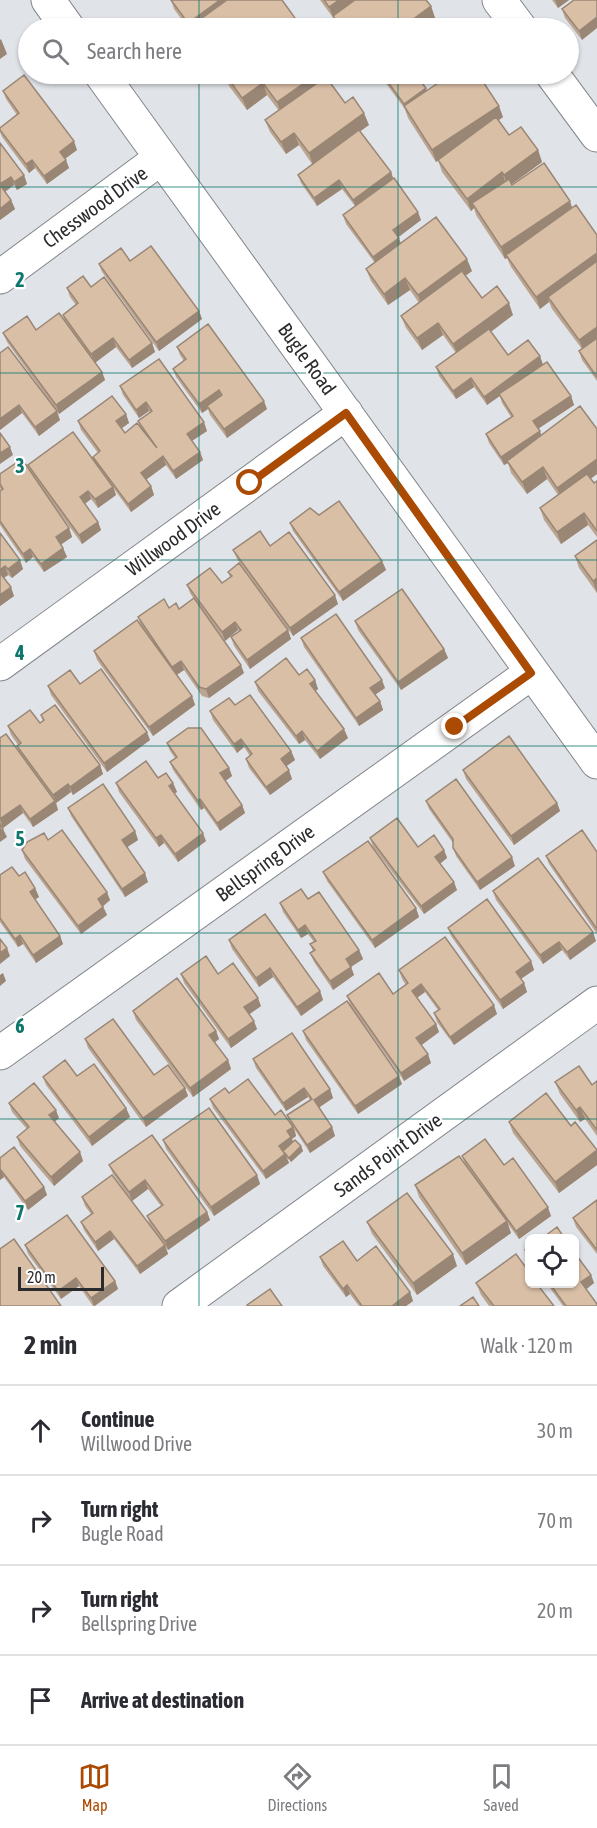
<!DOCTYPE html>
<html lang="en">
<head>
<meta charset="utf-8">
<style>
	:root { --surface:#fff; --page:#f2f2f3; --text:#2b2b33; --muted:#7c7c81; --line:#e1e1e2; --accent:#ab4b03 }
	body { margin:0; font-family:"Asap Condensed",sans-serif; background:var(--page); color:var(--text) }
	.controls { position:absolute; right:18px; bottom:18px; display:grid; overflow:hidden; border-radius:9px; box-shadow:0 2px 4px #0004 }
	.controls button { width:54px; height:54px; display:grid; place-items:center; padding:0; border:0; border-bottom:2px solid var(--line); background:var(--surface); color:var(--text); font:30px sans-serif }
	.scale { position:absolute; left:18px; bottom:15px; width:86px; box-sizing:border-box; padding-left:6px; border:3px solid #2a2b2d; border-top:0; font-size:16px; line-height:21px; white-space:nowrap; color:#2a2b2d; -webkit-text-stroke:4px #fff; paint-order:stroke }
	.stop { position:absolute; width:18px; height:18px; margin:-14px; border:4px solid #ab4b03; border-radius:50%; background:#fff }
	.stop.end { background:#ab4b03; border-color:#fff; box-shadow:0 2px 6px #0008 }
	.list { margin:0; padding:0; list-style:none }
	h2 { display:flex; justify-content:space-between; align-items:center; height:78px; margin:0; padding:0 24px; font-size:26px }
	h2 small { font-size:20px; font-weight:400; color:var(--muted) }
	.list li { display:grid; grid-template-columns:39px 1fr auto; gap:18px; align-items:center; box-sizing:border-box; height:90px; padding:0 24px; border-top:2px solid var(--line) }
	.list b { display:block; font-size:22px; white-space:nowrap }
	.list p { margin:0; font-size:20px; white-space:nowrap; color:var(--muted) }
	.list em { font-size:20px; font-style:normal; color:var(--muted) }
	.icon { flex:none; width:33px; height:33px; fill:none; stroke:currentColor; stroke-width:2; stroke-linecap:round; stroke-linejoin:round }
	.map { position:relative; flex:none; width:597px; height:1306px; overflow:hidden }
	.search { position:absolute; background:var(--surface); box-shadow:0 2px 4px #0004; left:18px; right:18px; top:18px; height:66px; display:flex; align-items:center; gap:15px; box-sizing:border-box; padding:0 21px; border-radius:33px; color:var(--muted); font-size:22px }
	.sheet { height:438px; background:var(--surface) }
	nav { display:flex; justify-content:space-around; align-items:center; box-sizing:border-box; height:84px; border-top:2px solid var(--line); background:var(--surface); font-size:16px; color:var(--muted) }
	nav a { display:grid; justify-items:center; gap:3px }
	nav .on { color:var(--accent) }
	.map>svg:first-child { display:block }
</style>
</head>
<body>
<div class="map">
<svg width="597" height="1306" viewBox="0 0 597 1306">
	<rect width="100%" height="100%" fill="#e0e3e8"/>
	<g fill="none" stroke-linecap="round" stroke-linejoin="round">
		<!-- street casing -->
		<g stroke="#83868b" stroke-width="35">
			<path id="street" d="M48,0l20,28
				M499,0l21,28
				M101,74l496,688
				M552,74l45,61
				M0,277l161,-119
				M0,664l346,-251
				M0,1053l531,-380
				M179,1306l418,-303"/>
		</g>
		<!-- street -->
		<use href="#street" stroke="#fff" stroke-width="33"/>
	</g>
	<!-- wall -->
	<path fill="#bba490" d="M171,0l128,28h-111l-14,-19z
		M320,0h106l5,6 4,12 -9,7 3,3h-92l-3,-9z
		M552,0h17l-11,8z
		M574,0l8,40 -17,-22 -3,-9z
		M225,74l110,2 -6,4 16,23 24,22 -9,6 31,41 2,6 28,42 -23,17 3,7 71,27 -7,5 17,22 31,17 -22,17 17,23 32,1 3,9 28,31 3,9 -36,24 3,6 56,-6v45l-7,5 4,4 3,-2v56l-9,-12 -27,19 -17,-24 -4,-12 18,-13 -11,-16 -20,15 -16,-21 -3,-10 -4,2 -15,-22 -3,-9 25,-17 -9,-14 -2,-7 -13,9 -13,-18 -18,12 -17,-23 -3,-9 20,-14 -13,-18 -21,15 -16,-22 -5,-12 18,-13 -9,-13 -22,15 -17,-24 -5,-12 9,-6 -29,-39 -3,-9 12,-9 -13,-17 -25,17 -16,-23 -3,-8 14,-11 -13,-19 -13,9 -16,-22 -5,-12 14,-9 -12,-16 -20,15 -18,-24z
		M379,74h60l-16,11 4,6 19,-13 -4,-4h17l-7,5 1,2 50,36 -5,4 11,14 29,15 4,12 -30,22 60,24 25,27v146l-15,-21 -3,-9 3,-2 -30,-40 -3,-7 -9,7 -29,-42 -4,-9 -2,1 -29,-44 -2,-7 -3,3 -29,-39 -4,-12 -2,2 -28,-44 -3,-9z
		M3,91l74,59 -12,9 4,9 -22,16 -12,-16 -6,5 -27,-36 -2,-5v-4l17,-13 -11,-16z
		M0,143l24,32 3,9 -10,6 -3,-5 -9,7 6,8 4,9 -15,11z
		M130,261l69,50 3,8 -43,32 -57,-79 -3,-8z
		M91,287l61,56 3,9 -23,16 -16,-21 -21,15 7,10 3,8 -46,34 -52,-72 -4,-9 33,-3 28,-11 -1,-4 13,-10 -6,-8 -3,-9z
		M177,347l90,62 -40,29 -17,-23 -2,-6 -6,4 -26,-36 -3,-8 11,-8 -4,-6z
		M0,353l60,67 -21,16 -17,-23 -22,17z
		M120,386l87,45 -15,10 8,11 3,8 -27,19 -10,-14 -20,15 5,6 3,9 -23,17 -17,-23 2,6 -18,13 -7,-9 -6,5 13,18 3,8 -19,14 -42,-58 29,42 3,9 -11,7 6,13 -23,15 -11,-15 -7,6 -26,-38v-34l1,-1 -1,-2v-14l31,-2 -3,-7 66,-3 -1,-5 5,-4 -17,-23 -3,-9 48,-7 3,9 -7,5 3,5 15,-6 -2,-6 12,-9 -1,-1 -10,7 -16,-23z
		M290,523l92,38 4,9 -43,31 -50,-70z
		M0,533l23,36 -11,9 -4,-3 -4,3 10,18 -14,10z
		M597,540v53l-18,-25 -4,-12z
		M270,546l68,58 -45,32 -56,-77 -4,-9z
		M228,572l60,58 3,9 -41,30 -16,-23 -3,-9 8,-6 -1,-1 -13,11 -15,-21 34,53 -35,25 -7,-2 -18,-26 -7,5 15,21 3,9 -42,31 -56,-76 -3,-9 47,-25 -3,-9 31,-9 10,1 15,-10 -4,-6 -3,-8 35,-2 8,-6z
		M355,621l89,28 4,9 -47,32 -43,-60z
		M301,638l84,50 -10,7 5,6 3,9 -24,16 -55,-79z
		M299,675l16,5 3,9 -3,2 33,47 -28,21 -15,-19 -6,4 -41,-53 -3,-9z
		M80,684l70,56 -43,32 -56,-77 -3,-9z
		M235,705l56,46 4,9 -9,6 6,13 -22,16 -21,-27 -3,-9 4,-3 -6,-9 -7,6 -24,-33 -3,-9z
		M41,715l59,50 3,9 -30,21 -2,-3 -15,11v-1l2,8 -25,17 -10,-14 -20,15 -3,-4v-86l19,13 -2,-5 1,-1 -7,-10 -3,-9 32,-3 3,-2z
		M167,743l62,25 3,8 -7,5 17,24 3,8 -25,18 -16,-23 -3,2 -28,-40 -3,-8 5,-4 -5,-7z
		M463,770l94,33 3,8 -46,34 -48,-66z
		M158,778l15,5 4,9 -3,1 32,48 -28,21 -14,-19 -5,4 -40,-55 -3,-9z
		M426,801l89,65 -35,24 -24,-34 -3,-8v-5l-24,-34z
		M68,808l67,23 3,9 -11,7 21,35 -23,15 -54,-81z
		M370,838l48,9 26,3 3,8 -7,6 17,26 -33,24 -51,-67z
		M48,840l62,60 -7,6 4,9 -26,19 -56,-75 -3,-9z
		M597,852v82l-48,-70 -3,-8z
		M323,872l93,36 3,9 -44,31 -48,-67z
		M0,875l19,1 16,12 4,9 -4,2 25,37 3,8 -27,19 -13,-19 -5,3 -18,-25z
		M493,891l103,50 -26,19 -8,-10 -19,14 -47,-64z
		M308,899l51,51 4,9 -12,8 3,8 -21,15 -19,-28 -4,-9 3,-2 -3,-7 4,-2 -6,-8 -7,4 -18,-26 -3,-9z
		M448,928l83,33 3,9 -13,9 3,4 3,9 -24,17 -52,-73z
		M229,940l91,51 3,9 -22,16 -28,-39 -14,10 -27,-38z
		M399,970l98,44 -43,31 -17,-23 -3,-9 4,-3 -13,-18 -8,6 19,26 3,8 -18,13 10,18 -27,18 -43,-61 41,64 -44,30 -52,-74 -3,-9 47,-27 -3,-8 46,-2 13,-9 -4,-6z
		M181,974h37l43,32 -12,8 8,15 -26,19 -47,-65z
		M133,1011l83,20 3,8 -5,4 14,17 3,9 -38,28 -57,-77z
		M85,1039l69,36 31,13 3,8 -42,31 -58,-79z
		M253,1059l77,30 3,9 -14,9 13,20 3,9 -25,17 -15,-23 1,6 -4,3 1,2 8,5 2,5 -12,11 -4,-4 2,5 -23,16 -53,-71 -3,-9 19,-6 61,29 -3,-7 23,-15 -2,-3 -22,14 -30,-43z
		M77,1076l49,32 4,9 -38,29 -46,-61 -3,-8z
		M597,1081v55l-12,-17 -5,3 -20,-28 -5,-12 37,3z
		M9,1103l50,15 -5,4 26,30 3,9 -29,25 -34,-40 -3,-9 10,-8 -15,-17z
		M509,1122l62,4 26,24v15l-38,28 -46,-60z
		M152,1135l55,77 3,8 -42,30 -18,-25 -3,-9 14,-10 -13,-17 -16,12 -19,-27 -4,-9z
		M163,1140l94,35 3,9 -46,32 -48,-67z
		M462,1156l42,9 47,51 -32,23 -12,-16 4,10 -45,32 -47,-68 -4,-12 50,-21z
		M0,1158l44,29 3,8 -19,15 -24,-33 -4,3z
		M82,1197l83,48 3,9 -28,20 -26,-35 -16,12 -14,-21 -3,-8 10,-8 -6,-8z
		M597,1200v54l-21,-27 -3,-9z
		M367,1222l90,44 -40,29 -45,-61z
		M25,1245l90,36 3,8 -23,17h-2l-14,-20 -18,13 -33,-45z
		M320,1257l37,4 53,31 3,9 -7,5h-47l-9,-12 -4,3 -23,-31z
		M591,1275l3,8 -8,6 11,17h-34l-16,-22h27z
		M476,1283l78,23h-65l-8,-11z"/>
	<!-- shaded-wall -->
	<path fill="#998675" d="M220,0h8l-37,26 1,2h-2l-2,-5z
		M339,0h21l-27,16 1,3 -5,-12z
		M555,0h14l-11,8z
		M431,6l4,12 -14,10h-20z
		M597,17v11l-15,12 -3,-9z
		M295,18l4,10h-20z
		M1,39l6,15 -7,5v-19z
		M317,74h17l1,2 -54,38 -4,-12z
		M424,74h15l-18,12 -3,-8z
		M445,74h14l-11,7z
		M263,83l4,12 -20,15 -5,-12z
		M426,88l3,9 -22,16 -3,-9z
		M499,106l4,11 -67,45 -4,-12z
		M364,113l5,12 -56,40 -4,-12z
		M294,133l5,12 -13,9 -5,-12z
		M74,141l3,9 -14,10 -3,-8z
		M538,150l4,12 -34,25 -4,-12z
		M32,160l3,8 -6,5 -3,-9z
		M66,160l3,8 -22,16 -3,-8z
		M391,172l3,9 -38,27 -3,-8z
		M502,172l4,12 -34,19 2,5 -3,3 -4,-12z
		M24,175l3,9 -10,6 -3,-8z
		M11,177l3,8 -11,8 -3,-9z
		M339,180l3,9 -25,17 -3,-8z
		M11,200l4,9 -15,11v-11z
		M570,201l4,12 -68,42 1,3 -2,1 -4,-12z
		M418,212l3,8 -25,19 -3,-9z
		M399,238l3,9 -26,18 -3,-8z
		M597,253v15l-49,29 1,5 -9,7 -4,-12z
		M467,259l5,12 -50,36 -4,-12z
		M405,278l5,12 -22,15 -4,-11z
		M509,303l4,12 -55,41 -5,-12z
		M199,311l3,8 -43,32 -3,-9z
		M438,323l5,12 -21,15 -5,-12z
		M597,327v15l-13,10 -5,-12z
		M113,338l3,9 -21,16 -4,-9z
		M152,343l3,9 -23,16 -3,-8z
		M540,356l3,9 -56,40 -3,-8z
		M102,372l3,8 -46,34 -3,-9z
		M471,378l3,9 -18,12 -3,-8z
		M219,390l3,9 -15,7 1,3 -6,4 -3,-9z
		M571,396l3,9 -38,25 -3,-9z
		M264,401l3,8 -40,29 -3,-9z
		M146,402l3,9 -10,7 -3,-8z
		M19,405l3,8 -22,17v-11z
		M57,411l3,9 -21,16 -4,-9z
		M126,414l3,9 -10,7 -3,-9z
		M204,422l3,9 -17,11 -3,-8z
		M540,431l3,9 -36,21 1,2 -4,2 -3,-8z
		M10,447l3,8 -13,9v-11z
		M200,452l3,8 -27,19 -3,-8z
		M163,456l3,9 -22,16 -3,-8z
		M597,459v15l-35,26 -5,-12z
		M543,467l4,12 -20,15 -5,-12z
		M151,486l3,9 -23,17 -3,-8z
		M113,487l3,8 -18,13 -3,-9z
		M88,491l3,8 -8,6 -3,-8z
		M584,513l4,12 -27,19 -4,-12z
		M98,522l3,8 -19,14 -3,-9z
		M69,528l3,9 -13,9 -3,-9z
		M63,548l4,9 -23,15 -3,-8z
		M30,549l3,8 -7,6 -3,-9z
		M20,560l3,9 -11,9 -4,-9z
		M382,561l4,9 -43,31 -4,-9z
		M5,566l3,9 -6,4 -2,-4v-5z
		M597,578v15l-4,-12z
		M11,587l3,9 -14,10v-11z
		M335,595l3,9 -45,32 -3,-8z
		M235,622l3,8 -13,11 -3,-9z
		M288,630l3,9 -41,30 -3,-9z
		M444,649l4,9 -47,32 -3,-8z
		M181,661l3,9 -8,5 -4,-8z
		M241,665l3,8 -35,25 -3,-9z
		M315,680l3,9 -5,4 -3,-9z
		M382,680l3,8 -12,8 -3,-8z
		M192,696l3,9 -42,31 -4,-9z
		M380,701l3,9 -24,16 -3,-8z
		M344,729l4,9 -28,21 -3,-8z
		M302,731l3,9 -6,4 -3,-8z
		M147,732l3,8 -43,32 -3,-9z
		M241,739l3,8 -7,6 -3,-9z
		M291,751l4,9 -11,8 -3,-9z
		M100,765l3,9 -30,21 -3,-8z
		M229,768l3,8 -8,6 -4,-9z
		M289,770l3,9 -22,16 -4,-8z
		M173,783l4,9 -5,3 -3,-9z
		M68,784l3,8 -15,11 -3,-8z
		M200,799l4,9 -3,2 -3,-9z
		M55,801l3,9 -25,17 -3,-8z
		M557,803l3,8 -46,34 -3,-9z
		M20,805l3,8 -20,15 -3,-9z
		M242,805l3,8 -25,18 -3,-8z
		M3,829l4,8 -7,5v-11z
		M135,831l3,9 -12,8 -4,-8z
		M203,833l3,8 -28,21 -3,-8z
		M161,835l3,8 -5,4 -3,-9z
		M444,850l3,8 -9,7 -3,-8z
		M512,857l3,9 -35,24 -3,-8z
		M145,873l3,9 -23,15 -3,-8z
		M454,882l3,8 -33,24 -3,-8z
		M35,888l4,9 -6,4 -3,-9z
		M107,892l3,8 -9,8 -3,-9z
		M103,907l4,8 -26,19 -3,-8z
		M416,908l3,9 -44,31 -3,-8z
		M305,925l3,9 -7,4 -3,-8z
		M593,932l3,9 -26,19 -3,-8z
		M20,935l3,9 -5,3 -3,-8z
		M60,936l3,8 -27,19 -3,-8z
		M559,942l3,8 -19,14 -3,-9z
		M7,948l3,8 -10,8v-11z
		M359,950l4,9 -14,9 -3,-9z
		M531,961l3,9 -15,10 -3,-8z
		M351,967l3,8 -21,15 -3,-9z
		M270,968l3,9 -14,10 -3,-9z
		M3,973l3,8 -6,5v-11z
		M524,983l3,9 -24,17 -3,-9z
		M421,984l4,8 -10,7 -3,-8z
		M320,991l3,9 -22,16 -4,-9z
		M258,998l3,8 -14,10 -3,-9z
		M494,1005l3,9 -43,31 -4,-8z
		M254,1021l3,8 -26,19 -3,-9z
		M436,1024l3,8 -20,15 -3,-9z
		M216,1031l3,8 -7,5 -3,-9z
		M428,1054l3,9 -27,18 -3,-8z
		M228,1060l3,9 -38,28 -3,-9z
		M399,1076l3,8 -44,30 -3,-8z
		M185,1088l3,8 -42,31 -3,-9z
		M304,1088l4,9 -22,14 -3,-8z
		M330,1089l3,9 -16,11 -3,-9z
		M580,1107l5,12 -5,3 -4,-12z
		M126,1108l4,9 -38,29 -3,-9z
		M56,1110l3,8 -7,6 -3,-9z
		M293,1127l3,9 -4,3 2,7 -9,7 -6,-7 8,-15z
		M332,1127l3,9 -25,17 -3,-8z
		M301,1146l2,5 -12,11 -2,-4z
		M597,1150v15l-38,28 -4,-11z
		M80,1152l3,9 -29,25 -3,-9z
		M285,1154l4,9 -23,16 -3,-8z
		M0,1168l4,9 -4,3z
		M257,1175l3,9 -46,32 -3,-9z
		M145,1180l3,9 -16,12 -3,-9z
		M44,1187l3,8 -19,15 -3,-9z
		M548,1207l3,9 -32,23 -3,-8z
		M207,1212l3,8 -42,30 -3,-9z
		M507,1221l4,12 -45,32 -4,-12z
		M110,1231l4,8 -16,12 -3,-9z
		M165,1245l3,9 -28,20 -3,-8z
		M453,1254l4,12 -40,29 -4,-12z
		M591,1275l3,8 -10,8 -3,-9z
		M76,1278l3,8 -18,13 -3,-8z
		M115,1281l3,8 -24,17 -3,-8z
		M347,1285l3,9 -4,3 -3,-8z
		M410,1292l3,9 -7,5h-14z"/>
	<!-- building -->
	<path fill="#dabfa7" stroke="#998675" stroke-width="1.5" d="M171,0h49l-32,23z
		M227,0h55l13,18 -16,10h-86l-2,-2z
		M324,0h15l-10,7z
		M355,0h71l5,6 -30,22h-59l-9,-12z
		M574,0h23v17l-18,14 -17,-22z
		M425,23l4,5h-11z
		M225,74h92l-40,28 -14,-19 -21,15z
		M382,74h42l-6,4 8,10 -22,16z
		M464,74h14l21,32 -67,44 -28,-44 46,-31 3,6z
		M24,75l50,66 -14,11 6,8 -22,16 -12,-16 -6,4 -26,-34v-2l19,-15 -16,-22z
		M326,77l19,26 8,-6 11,16 -55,40 -15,-20 -13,9 -16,-22z
		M496,117l13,18 12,-8 17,23 -34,25 -2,-3 -35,27 -29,-39z
		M359,130l32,42 -38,28 -14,-20 -25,18 -16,-23z
		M0,143l24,32 -10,7 -3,-5 -11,7z
		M544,163l26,38 -69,46 -29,-44 37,-24 3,6z
		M394,178l24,34 -25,18 6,8 -26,19 -30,-42z
		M0,185l11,15 -11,9z
		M576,205l21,30v18l-61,44 -30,-42z
		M436,217l31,42 -49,36 -13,-17 -21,16 -18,-25z
		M151,246l48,65 -43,31 -57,-78 22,-16 9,13z
		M597,261v66l-18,13 -31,-43z
		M462,271l20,27 15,-12 12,17 -56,41 -15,-21 -21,15 -16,-22z
		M83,276l8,11 13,-10 48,66 -23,17 -16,-22 -22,16 -28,-39 15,-12 -11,-15z
		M59,313l43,59 -46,33 -53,-72 24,-17 9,14z
		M208,324l56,77 -40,28 -17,-23 15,-11 -3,-5 -20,14 -26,-35 13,-10 -9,-12z
		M489,329l19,26 20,-15 12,16 -56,41 -13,-19 -18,13 -17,-24z
		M597,338v39l-18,-26z
		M8,347l49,64 -22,16 -16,-22 -19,14v-66z
		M159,359l45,63 -17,12 13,18 -27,19 -10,-15 -22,17 10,13 -23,18 -35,-47 7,-6 -22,-30 34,-25 14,18 -10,7 9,12 12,-10 20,25 -19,-27 14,-10 -6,-9 -10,8 -16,-24z
		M547,362l24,34 -38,25 7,10 -39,26 -15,-23 27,-18 -14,-22z
		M580,406l17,23v30l-40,29 -14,-21 -21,15 -15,-21z
		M73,432l40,55 -18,12 -7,-8 -8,6 18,25 -19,13 -51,-70z
		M0,433l10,14 -10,6z
		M22,459l47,69 -13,9 7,11 -22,16 -11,-15 -7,5 -23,-33v-30l3,-2 -3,-5v-10z
		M587,474l7,9 3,-2v50l-13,-18 -27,19 -17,-24z
		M339,501l43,60 -43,31 -49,-69 20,-15 9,7z
		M260,531l10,15 19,-14 46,63 -45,33 -57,-78z
		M0,533l20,27 -12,9 -3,-3 -5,4z
		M597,540v38l-4,3 -18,-25z
		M239,563l49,67 -41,30 -16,-23 10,-7 -6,-8 -13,10 -35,-47 23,-17 12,15 10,-7 -4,-4z
		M0,573l11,14 -11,8z
		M402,589l42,60 -46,33 -43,-61z
		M194,598l47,67 -35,24 -7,-2 -18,-26 -9,6 -34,-50 26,-18 5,9 7,-5 3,6z
		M336,614l46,66 -12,8 10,13 -24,17 -55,-80z
		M137,620l55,76 -43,31 -55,-76z
		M286,658l13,17 8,-6 8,11 -5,4 34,45 -27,22 -15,-20 -6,5 -41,-54z
		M101,669l46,63 -43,31 -56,-77 22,-16 10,14z
		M250,695l41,56 -10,8 8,11 -23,17 -20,-28 6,-5 -11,-15 -7,5 -24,-33 19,-13 6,7z
		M55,705l45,60 -30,22 -2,-3 -15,11 -36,-49 4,-3 -13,-17 22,-16 10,13 4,-3 -3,-5z
		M188,728h13l28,40 -9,5 22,32 -25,18 -17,-24 -2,2 -28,-39 7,-5 -10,-14z
		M6,734l49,67 -25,18 -10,-14 -20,14v-81z
		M509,736l48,67 -46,33 -48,-66z
		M146,761l12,17 8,-5 7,10 -4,3 34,47 -28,21 -14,-19 -5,3 -40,-55z
		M456,779l56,78 -35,25 -24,-34v-9l-27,-38z
		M103,784l32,47 -13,9 23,33 -23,16 -54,-81z
		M397,818l21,29 16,-12 10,15 -9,7 19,25 -33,24 -51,-68z
		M0,824l3,5 -3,2z
		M62,830l45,62 -9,7 5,8 -25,19 -56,-76 5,-8 17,-9 4,7z
		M582,830l15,22v77l-51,-73z
		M368,841l48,67 -44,32 -49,-68z
		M538,858l55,74 -26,20 -8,-10 -19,13 -47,-64z
		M12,867l7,9 6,-4 10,16 -5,4 30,44 -27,19 -13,-20 -5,4 -15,-21v-43z
		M301,889l7,10 11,-7 40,58 -13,9 5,8 -21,14 -20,-28 5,-3 -5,-6 6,-3 -11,-16 -7,5 -18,-27z
		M487,899l44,62 -15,11 8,11 -24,17 -52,-72z
		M265,914l55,77 -23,16 -27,-39 -14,10 -27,-38z
		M445,937l49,68 -44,32 -16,-24 6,-4 -19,-25 -9,7 24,33 -20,14 12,16 -27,19 -54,-77 32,-23 14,21 15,-11 -9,-13z
		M0,939l7,9 -7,5z
		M206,956l12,18 15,-11 25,35 -14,9 10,14 -26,18 -47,-65z
		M177,978l39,53 -7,4 19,25 -38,28 -57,-77z
		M347,1001l52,75 -44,30 -52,-75z
		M113,1019l41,56 14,-10 17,23 -42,30 -58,-79z
		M292,1033l38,56 -16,11 18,27 -25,18 -20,-30 25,-16 -8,-11 -21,15 -30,-44z
		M65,1060l12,16 17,-12 32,44 -37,29 -46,-60z
		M579,1066l13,19 5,-4v49l-17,-23 -4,3 -21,-28z
		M248,1079l27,36 6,-5 12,17 -6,4 4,6 -12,9 6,8 -22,17 -53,-72 15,-11 4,5z
		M34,1083l22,27 -7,5 31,37 -29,25 -34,-40 12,-10 -20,-24z
		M546,1093l25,33 4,-4 22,28 -42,32 -46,-60z
		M209,1108l48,67 -46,32 -48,-67z
		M152,1135l55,77 -42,29 -18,-25 16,-11 -18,-25 -16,12 -20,-27z
		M485,1139l19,26 9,-7 35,49 -32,24 -54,-75z
		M295,1140l6,6 -12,12 -6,-7z
		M14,1147l30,40 -19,14 -25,-32v-11z
		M459,1156l48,65 -45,32 -47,-68z
		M112,1175l53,70 -28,21 -27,-35 -15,11 -14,-20 12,-9 -11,-16z
		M407,1193l46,61 -40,29 -46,-61z
		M597,1200v50l-24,-32z
		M67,1215l48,66 -24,17 -15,-20 -18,13 -33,-46z
		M557,1227l8,12h-24z
		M14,1239l47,67h-61v-57z
		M343,1241l14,20 19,-15 34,46 -18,14h-30l-15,-21 -4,4 -23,-32z
		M530,1247v9l-5,-6z
		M574,1252l17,23 -10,7 16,22v2h-31l-16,-22h24z
		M516,1254l14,19v11h7l17,22h-60l-18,-23z
		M270,1289l12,17h-34l-1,-1z
		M473,1297l6,9h-19z"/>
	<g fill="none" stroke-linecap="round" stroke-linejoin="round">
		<!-- route -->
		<path stroke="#ab4b03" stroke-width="8" d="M250,483l96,-70 185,260 -76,54"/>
	</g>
	<!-- grid -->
	<path fill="none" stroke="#0f766e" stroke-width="1.5" stroke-opacity="0.55" d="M199,0v28M398,0v28M199,74v1232M398,74v1232M0,187h597M0,373h597M0,560h597M0,746h597M0,933h597M0,1119h597"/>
	<g text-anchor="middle" stroke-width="4.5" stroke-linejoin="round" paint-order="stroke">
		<!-- street labels -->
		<g font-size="20" fill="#2a2b2d" stroke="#fff">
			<text transform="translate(95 207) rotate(-36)" y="7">Chesswood Drive</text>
			<text transform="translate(307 359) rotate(54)" y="7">Bugle Road</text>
			<text transform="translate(173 539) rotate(-36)" y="7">Willwood Drive</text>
			<text transform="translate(265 863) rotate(-36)" y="7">Bellspring Drive</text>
			<text transform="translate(388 1155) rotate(-36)" y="7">Sands Point Drive</text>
		</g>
	</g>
	<g font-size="20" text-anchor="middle" font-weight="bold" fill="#0f766e" stroke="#fff" stroke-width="4.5" stroke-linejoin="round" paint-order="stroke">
		<text x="20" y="287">2</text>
		<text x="20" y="473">3</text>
		<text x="20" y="660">4</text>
		<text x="20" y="846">5</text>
		<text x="20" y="1033">6</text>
		<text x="20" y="1220">7</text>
	</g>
</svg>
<div class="controls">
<button><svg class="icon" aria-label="locate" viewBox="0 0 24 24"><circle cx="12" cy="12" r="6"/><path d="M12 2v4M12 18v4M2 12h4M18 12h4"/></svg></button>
</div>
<div class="scale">20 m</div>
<div class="stop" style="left:250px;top:483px"></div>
<div class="stop end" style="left:455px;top:727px"></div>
<div class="search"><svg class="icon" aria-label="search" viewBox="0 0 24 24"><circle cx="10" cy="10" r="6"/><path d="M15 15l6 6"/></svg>Search here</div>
</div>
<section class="sheet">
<h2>2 min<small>Walk · 120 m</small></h2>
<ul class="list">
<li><svg class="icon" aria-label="ahead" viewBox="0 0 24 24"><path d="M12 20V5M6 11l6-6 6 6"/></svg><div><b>Continue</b><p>Willwood Drive</p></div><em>30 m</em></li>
<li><svg class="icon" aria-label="right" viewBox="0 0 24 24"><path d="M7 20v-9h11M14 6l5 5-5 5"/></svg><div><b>Turn right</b><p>Bugle Road</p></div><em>70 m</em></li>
<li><svg class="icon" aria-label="right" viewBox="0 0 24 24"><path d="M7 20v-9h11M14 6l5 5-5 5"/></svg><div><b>Turn right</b><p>Bellspring Drive</p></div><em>20 m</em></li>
<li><svg class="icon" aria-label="arrive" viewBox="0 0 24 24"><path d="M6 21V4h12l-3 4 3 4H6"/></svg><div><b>Arrive at destination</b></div></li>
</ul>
</section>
<nav>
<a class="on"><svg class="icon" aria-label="map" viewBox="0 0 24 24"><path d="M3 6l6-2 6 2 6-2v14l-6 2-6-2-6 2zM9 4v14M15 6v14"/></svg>Map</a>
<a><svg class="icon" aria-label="directions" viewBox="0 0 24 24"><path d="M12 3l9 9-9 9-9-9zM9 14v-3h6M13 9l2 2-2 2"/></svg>Directions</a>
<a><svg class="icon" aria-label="saved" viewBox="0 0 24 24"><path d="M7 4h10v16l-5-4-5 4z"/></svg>Saved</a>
</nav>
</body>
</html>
